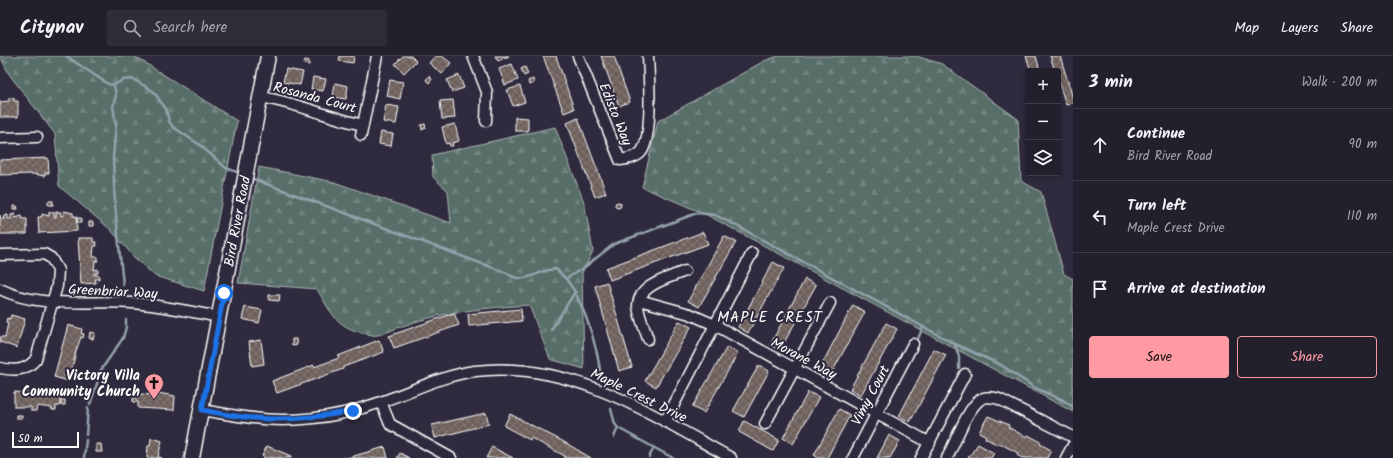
<!DOCTYPE html>
<html lang="en">
<head>
<meta charset="utf-8">
<style>
	:root { --surface:#23202e; --page:#2f2d3a; --text:#f1f3f6; --muted:#a3a3aa; --line:#403e4a; --accent:#ff9aa2 }
	body { margin:0; font-family:Kalam,sans-serif; background:var(--page); color:var(--text) }
	.controls { position:absolute; right:12px; top:12px; display:grid; overflow:hidden; border-radius:4px; box-shadow:0 2px 6px #0003 }
	.controls button { width:36px; height:36px; display:grid; place-items:center; padding:0; border:0; border-bottom:1px solid var(--line); background:var(--surface); color:var(--text); font:20px sans-serif }
	.scale { position:absolute; left:12px; bottom:10px; width:67px; box-sizing:border-box; padding-left:4px; border:2px solid #fff; border-top:0; font-size:11px; line-height:14px; white-space:nowrap; color:#fff; -webkit-text-stroke:3px #2f2a3d; paint-order:stroke }
	.stop { position:absolute; width:12px; height:12px; margin:-9px; border:3px solid #1a73e8; border-radius:50%; background:#fff }
	.stop.end { background:#1a73e8; border-color:#fff; box-shadow:0 1px 4px #0008 }
	.list { margin:0; padding:0; list-style:none }
	h2 { display:flex; justify-content:space-between; align-items:center; height:52px; margin:0; padding:0 16px; font-size:17px }
	h2 small { font-size:13px; font-weight:400; color:var(--muted) }
	.list li { display:grid; grid-template-columns:26px 1fr auto; gap:12px; align-items:center; box-sizing:border-box; height:72px; padding:0 16px; border-top:1px solid var(--line) }
	.list b { display:block; font-size:15px; white-space:nowrap }
	.list p { margin:0; font-size:13px; white-space:nowrap; color:var(--muted) }
	.list em { font-size:13px; font-style:normal; color:var(--muted) }
	.actions { display:flex; gap:8px; padding:12px 16px }
	.actions a { flex:1; padding:9px 0; border:1px solid var(--accent); border-radius:4px; text-align:center; font-size:14px; color:var(--accent) }
	.actions .main { background:var(--accent); color:#111 }
	.icon { flex:none; width:22px; height:22px; fill:none; stroke:currentColor; stroke-width:2; stroke-linecap:round; stroke-linejoin:round }
	.map { position:relative; flex:none; width:1073px; height:402px; overflow:hidden }
	header { display:flex; align-items:center; gap:24px; box-sizing:border-box; height:56px; padding:0 20px; background:var(--surface); border-bottom:1px solid var(--line) }
	header strong { font-size:19px }
	nav { display:flex; gap:22px; margin-inline-start:auto; font-size:14px }
	.search { width:280px; height:36px; background:var(--page); display:flex; align-items:center; gap:10px; box-sizing:border-box; padding:0 14px; border-radius:4px; color:var(--muted); font-size:15px }
	main { display:flex }
	aside { flex:1; background:var(--surface) }
	.map>svg:first-child { display:block }
</style>
</head>
<body>
<header>
<strong>Citynav</strong>
<div class="search"><svg class="icon" aria-label="search" viewBox="0 0 24 24"><circle cx="10" cy="10" r="6"/><path d="M15 15l6 6"/></svg>Search here</div>
<nav><a>Map</a><a>Layers</a><a>Share</a></nav>
</header>
<main>
<div class="map">
<svg width="1073" height="402" viewBox="0 0 1073 402">
	<defs>
		<pattern id="forest-firs" width="22" height="20" patternUnits="userSpaceOnUse"><rect width="22" height="20" fill="#596e68"/><path d="M5 1l3.5 6h-7zM16 11l3.5 6h-7z" fill="#72847f"/></pattern>
		<pattern id="building-cross-hatch" width="8" height="8" patternUnits="userSpaceOnUse"><rect width="8" height="8" fill="#6e615c"/><path d="M0 0l8 8M0 8l8-8" fill="none" stroke="#847974"/></pattern>
	</defs>
	<rect width="100%" height="100%" fill="#2f2a3d"/>
	<filter id="ink" filterUnits="userSpaceOnUse"><feTurbulence type="fractalNoise" baseFrequency=".025" numOctaves="2"/><feDisplacementMap in="SourceGraphic" scale="8" xChannelSelector="R" yChannelSelector="G"/><feConvolveMatrix kernelMatrix="1 2 1 2 8 2 1 2 1" color-interpolation-filters="sRGB"/></filter>
	<g filter="url(#ink)">
		<!-- forest -->
		<path fill="url(#forest-firs)" stroke="#acb6b4" d="M0,0h134l103,65 -33,170 -49,-15 -21,-19 -24,-28 -51,-43 -4,-52 -46,-60z
			M778,0h138l26,8 76,55 3,62 20,11 23,82 9,5v133l-366,-197 -65,-28 16,-66 106,-60z
			M555,71l29,75 9,49 -11,22 2,96 -34,-10 -21,-54c-42,3 -85,6 -126,21 -8,2 -23,11 -31,9 -34,-6 -39,-18 -55,-46l-79,-6 21,-116 75,15 117,41 -3,-32 -15,-14 -1,-22z"/>
		<g fill="none" stroke-linecap="round" stroke-linejoin="round">
			<!-- stream -->
			<path stroke="#94a2ad" stroke-width="2.5" d="M66,0l42,28 6,1 9,-5 10,-1 20,12 13,18 3,12 4,6 27,18 26,23 14,5
				M114,29l2,10 -3,11 3,18 -3,34 2,47 8,80
				M253,123l254,94c17,14 31,-4 49,-4l10,10 10,14
				M581,214l33,-26 83,-31 18,2 24,12 216,117 46,21 34,23 28,12 10,7
				M566,223l12,-8
				M577,240c12,25 20,51 24,79
				M551,274l24,-38
				M917,285l6,-14
				M955,289l4,11v12
				M90,348l7,-20 2,-11 24,-35 3,-11v-7
				M611,353l4,15 3,4 55,30
				M86,379l2,-27
				M614,381l4,-9
				M649,401l5,-9
				M84,402l2,-18"/>
		</g>
		<!-- building -->
		<path fill="url(#building-cross-hatch)" stroke="#fff" d="M340,0h14l-1,7 -14,-2z
			M403,0h8l5,5 -12,12 -9,-9z
			M435,0h7l9,7 -9,11 -13,-11z
			M495,0h14l-11,5z
			M543,0h13l18,53 -10,4z
			M601,0h13l16,46 -11,4z
			M1026,0h10l4,15h-9z
			M1050,0h10l13,42v5l-7,2 -8,-25v-9h-3z
			M305,4l4,1v4l-5,-1z
			M512,8l6,16 -13,5 -6,-16z
			M525,11l3,7 -4,2 -3,-7z
			M286,13l17,3 -3,13 -17,-3z
			M459,19l5,13 -12,4 -5,-12z
			M429,20l3,3 -3,4 -3,-3z
			M313,21l13,2 -3,12 -12,-2z
			M533,23l1,4 -5,2 -1,-4z
			M390,24l13,2 -3,17 -13,-3z
			M335,27l13,3 -2,13 -13,-2z
			M520,30l5,16 -12,4 -6,-16z
			M9,42h5v3h4v16h-18v-15l9,-1z
			M453,44l2,18 -13,1 -2,-18z
			M386,49l13,2 -3,17 -13,-2z
			M515,61l13,1v13h-13z
			M578,62l28,75 -11,4 -28,-74z
			M425,68l1,4 -4,2 -1,-5z
			M455,68l4,17 -7,2 1,3h-3l-1,-3 -3,1 -4,-17z
			M381,76l12,2 -2,12 -12,-2z
			M48,102l1,15h-4v3l-12,-2 -33,1v-15z
			M48,145h5v4h-5z
			M615 149a3 3 0 1 1 6 0a3 3 0 1 1-6 0Z
			M13,150h4l1,3h-5z
			M64,155l9,2v3h3l1,15 -38,2 -1,-16h4v-3l7,2v-4h5v5h2v-5h5v4l3,-1z
			M15,158v4l7,-2 1,3h4v15h-27v-19v4h4l-1,-3 5,-1v4h3v-4z
			M77,162h4v5h-3z
			M89,166h4v4h-4z
			M703,176l5,12 -98,36 -4,-12z
			M724,180l12,6 -37,65 -11,-6z
			M78,182h15v4h3l1,4h-3l-1,11h5v4h-3l-1,9 4,-1v4h-4v2h5v4h-4l1,4 -15,1z
			M773,206l11,6 -36,65 -10,-6z
			M805,223l11,6 -36,65 -10,-5z
			M607,226l25,85 -13,4 -24,-85z
			M269,239h11l-1,6 -10,-1z
			M853,249l12,7 -36,66 -11,-6z
			M245,251l17,3 -3,13 -17,-4z
			M521,253l1,12 -53,5 -1,-12z
			M454,257l5,12 -65,23 -5,-12z
			M11,259l14,4 -8,29 -17,-6v-5h5l3,-14 -2,-1 1,-4 3,1z
			M679,265l12,6 -35,60 -11,-6z
			M886,267l11,6 -36,66 -11,-6z
			M68,269l14,4 -1,4 3,1 -1,4 -2,-1 -5,14 -5,22h2l-1,4 -3,-1 -1,5 -14,-4z
			M90,276l5,1 -2,6 -4,-1z
			M292,283h4l1,6 -5,1z
			M261,284l3,24 -12,2 -3,-24z
			M379,284l5,12 -41,15v2l-66,24 -5,-12 42,-16v2l25,-9 -1,-2z
			M727,291l11,6 -34,60 -12,-6z
			M934,293l12,6 -36,67 -11,-6z
			M759,309l10,6 -25,46 -11,-6z
			M37,335l23,1v14h-4v4h-4v-2l-15,-2 -1,5h-5v-4h-17v-15l16,1z
			M808,336l11,5 -26,47 -10,-6 1,-2z
			M158,337l17,3 -1,14 -36,-2v-6h-5v-4h5l1,-4 19,1z
			M61,344h4v5h-4z
			M839,353l11,6 -23,43h-8l-5,-3z
			M486,357l3,11 -54,14 -3,-13z
			M510,358l54,28 27,16h-27l1,-2 -34,-18 -1,2 -26,-14z
			M16,359h6v3h-6z
			M988,360l21,9 -1,2 18,10 2,-2 13,7 -1,2 11,6 -4,8h-25l-5,-3 1,-2 -19,-10 -1,2 -13,-7 1,-2 -7,-4z
			M744,365l35,19 -6,11 -34,-19z
			M889,379l11,6 -10,17h-13z
			M151,382l11,3 -4,16 4,1h-15l1,-12h2z
			M96,388h5l1,8h-6z
			M978,388l16,9 -3,5h-23z
			M267,390l24,10v2h-26l-3,-2z
			M385,391l3,11h-47h6z
			M492,391l21,11h-27z
			M400,397l9,5h-12z"/>
		<g fill="none" stroke-linecap="round" stroke-linejoin="round">
			<!-- street casing -->
			<g stroke="#fff" stroke-width="13">
				<path id="street" d="M473,0l14,36 -1,29
					M578,0l42,104c7,-1 17,-2 22,-9 11,-18 7,-73 6,-95
					M261,41c35,6 67,20 102,28
					M361,79l16,-79
					M0,82l37,-1
					M0,199l44,-1 7,4 7,12 -1,16 -21,73c-10,12 -21,12 -36,9
					M0,233c40,20 89,11 132,14 29,2 59,9 87,14
					M639,244l51,14 25,11 215,118
					M648,283c-3,-10 -9,-22 -10,-33 0,-21 31,-28 47,-35
					M381,346l9,22 61,34
					M202,354c17,3 34,6 51,8 37,5 80,0 116,-12 36,-11 69,-30 106,-35 94,-12 178,44 256,87
					M665,366l87,-169
					M765,368l65,-121
					M853,402l60,-114
					M921,402l44,-84
					M947,402c8,-15 20,-50 34,-59 6,-3 12,-2 18,0l74,38
					M1066,402l7,-13"/>
			</g>
			<!-- secondary casing -->
			<g stroke="#fff" stroke-width="17">
				<g id="secondary">
					<path id="s1" d="M192,402l76,-402"/>
				</g>
			</g>
			<!-- street -->
			<use href="#street" stroke="#2f2a3d" stroke-width="10"/>
			<!-- secondary -->
			<use href="#secondary" stroke="#2f2a3d" stroke-width="14"/>
		</g>
	</g>
	<g fill="none" stroke-linecap="round" stroke-linejoin="round" filter="url(#ink)">
		<!-- route -->
		<path stroke="#1a73e8" stroke-width="5" d="M224,237l-22,117c17,3 35,7 52,8 33,3 67,-1 99,-7"/>
	</g>
	<!-- icons -->
	<defs>
		<g id="church-pin" transform="scale(1)"><path d="M0 17L-7.5 6A9.5 9.5 0 1 1 7.5 6Z" fill="#ff9aa2" stroke="#2f2a3d"/><path d="M-1.2-6h2.4v3.5h3.3v2.4h-3.3V6h-2.4V-.1h-3.3v-2.4h3.3Z" fill="#111"/></g>
	</defs>
	<g fill-rule="evenodd">
		<use href="#church-pin" x="154" y="327"/>
	</g>
	<g text-anchor="middle" stroke-width="4" stroke-linejoin="round" paint-order="stroke">
		<!-- street labels -->
		<g font-size="14" fill="#fff" stroke="#2f2a3d">
			<text transform="translate(315 41) rotate(15)" y="5">Rosanda Court</text>
			<text transform="translate(616 58) rotate(68)" y="5">Edisto Way</text>
			<text dy="5" stroke="none"><textPath href="#s1" startOffset="241">Bird River Road</textPath></text>
			<text transform="translate(113 235) rotate(3)" y="5">Greenbriar Way</text>
			<text transform="translate(804 302) rotate(28)" y="5">Morane Way</text>
			<text transform="translate(639 339) rotate(26)" y="5">Maple Crest Drive</text>
			<text transform="translate(870 339) rotate(-62)" y="5">Vimy Court</text>
		</g>
		<!-- poi labels -->
		<g font-size="14" font-weight="bold" fill="#fff" stroke="#2f2a3d" text-anchor="end">
			<text x="140" y="324">Victory Villa<tspan x="140" dy="16">Community Church</tspan></text>
		</g>
		<!-- neighbourhood labels -->
		<g font-size="15" letter-spacing="1" fill="#fff" stroke="#2f2a3d">
			<text x="770" y="266">MAPLE CREST</text>
		</g>
	</g>
</svg>
<div class="controls">
<button>+</button>
<button>−</button>
<button><svg class="icon" aria-label="layers" viewBox="0 0 24 24"><path d="M12 4l9 5-9 5-9-5zM3 14l9 5 9-5"/></svg></button>
</div>
<div class="scale">50 m</div>
<div class="stop" style="left:224px;top:237px"></div>
<div class="stop end" style="left:353px;top:355px"></div>
</div>
<aside>
<h2>3 min<small>Walk · 200 m</small></h2>
<ul class="list">
<li><svg class="icon" aria-label="ahead" viewBox="0 0 24 24"><path d="M12 20V5M6 11l6-6 6 6"/></svg><div><b>Continue</b><p>Bird River Road</p></div><em>90 m</em></li>
<li><svg class="icon" aria-label="left" viewBox="0 0 24 24"><path d="M17 20v-9H6M10 6l-5 5 5 5"/></svg><div><b>Turn left</b><p>Maple Crest Drive</p></div><em>110 m</em></li>
<li><svg class="icon" aria-label="arrive" viewBox="0 0 24 24"><path d="M6 21V4h12l-3 4 3 4H6"/></svg><div><b>Arrive at destination</b></div></li>
</ul>
<div class="actions"><a class="main">Save</a><a>Share</a></div>
</aside>
</main>
</body>
</html>
